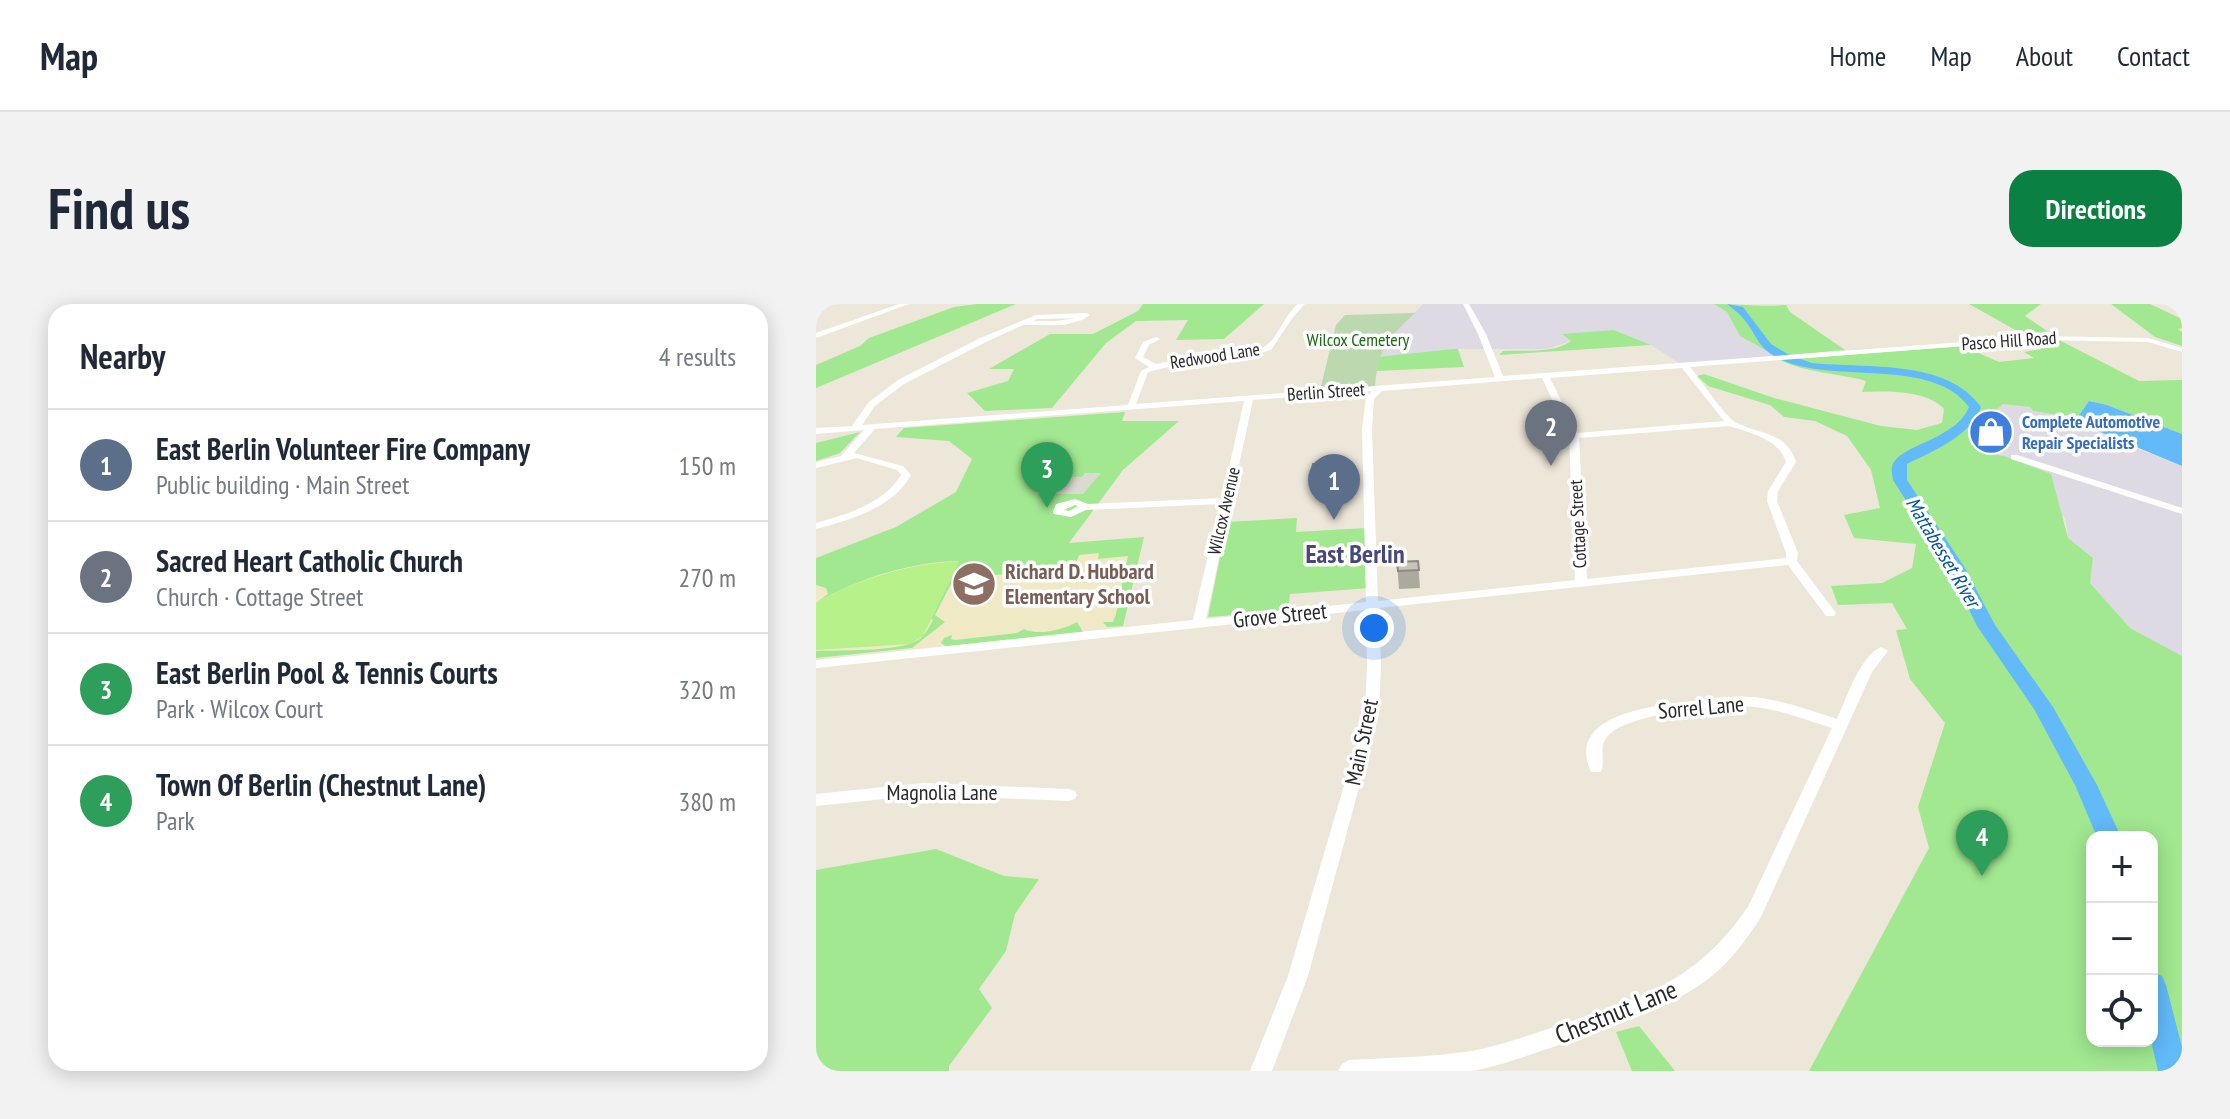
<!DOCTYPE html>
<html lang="en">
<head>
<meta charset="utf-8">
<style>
	:root { --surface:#fff; --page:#f2f2f3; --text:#1f2937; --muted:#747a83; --line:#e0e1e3; --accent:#0b8043 }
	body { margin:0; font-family:"PT Sans Narrow",sans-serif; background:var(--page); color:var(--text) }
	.controls { position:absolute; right:24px; bottom:24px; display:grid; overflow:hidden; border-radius:16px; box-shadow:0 4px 20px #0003 }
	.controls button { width:72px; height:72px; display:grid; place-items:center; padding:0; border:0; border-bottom:2px solid var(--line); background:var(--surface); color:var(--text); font:40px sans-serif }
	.you { position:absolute; left:558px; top:324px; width:28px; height:28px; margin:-20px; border:6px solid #fff; border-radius:50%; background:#1a73e8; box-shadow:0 0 0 12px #1a73e833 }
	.badge { display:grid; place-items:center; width:52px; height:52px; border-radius:50%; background:var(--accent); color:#fff; font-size:26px; font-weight:700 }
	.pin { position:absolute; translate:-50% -66px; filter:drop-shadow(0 2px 4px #0008) }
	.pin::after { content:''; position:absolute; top:42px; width:28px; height:24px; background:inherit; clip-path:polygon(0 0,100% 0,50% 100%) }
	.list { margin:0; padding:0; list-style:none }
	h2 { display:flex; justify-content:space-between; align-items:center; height:104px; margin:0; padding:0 32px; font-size:34px }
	h2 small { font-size:26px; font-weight:400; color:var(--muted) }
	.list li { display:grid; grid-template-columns:52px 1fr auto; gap:24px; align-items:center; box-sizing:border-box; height:112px; padding:0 32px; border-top:2px solid var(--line) }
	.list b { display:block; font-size:30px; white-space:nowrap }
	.list p { margin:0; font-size:26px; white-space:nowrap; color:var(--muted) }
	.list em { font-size:26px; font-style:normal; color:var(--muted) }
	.icon { flex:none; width:44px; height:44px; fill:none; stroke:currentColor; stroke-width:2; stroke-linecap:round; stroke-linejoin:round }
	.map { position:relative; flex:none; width:1366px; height:767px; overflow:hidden; border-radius:24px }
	header { display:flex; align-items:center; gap:48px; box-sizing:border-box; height:112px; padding:0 40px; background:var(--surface); border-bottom:2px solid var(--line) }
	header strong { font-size:38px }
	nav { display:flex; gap:44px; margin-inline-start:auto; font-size:28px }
	.intro { display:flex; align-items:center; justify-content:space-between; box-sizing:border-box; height:192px; padding:0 48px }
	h1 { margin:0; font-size:56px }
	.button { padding:20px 36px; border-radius:24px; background:var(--accent); color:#fff; font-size:28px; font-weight:700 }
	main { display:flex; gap:48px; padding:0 48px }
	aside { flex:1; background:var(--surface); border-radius:24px; box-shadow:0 4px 20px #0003 }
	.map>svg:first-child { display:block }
</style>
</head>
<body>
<header>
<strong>Map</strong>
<nav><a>Home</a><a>Map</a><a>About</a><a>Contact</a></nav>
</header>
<div class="intro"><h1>Find us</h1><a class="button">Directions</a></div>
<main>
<aside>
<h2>Nearby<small>4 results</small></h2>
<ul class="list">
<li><span class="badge" style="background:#5c6f8a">1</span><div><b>East Berlin Volunteer Fire Company</b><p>Public building · Main Street</p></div><em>150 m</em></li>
<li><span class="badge" style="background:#6b7280">2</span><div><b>Sacred Heart Catholic Church</b><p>Church · Cottage Street</p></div><em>270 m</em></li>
<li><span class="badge" style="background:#2e9e5b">3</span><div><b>East Berlin Pool &amp; Tennis Courts</b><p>Park · Wilcox Court</p></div><em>320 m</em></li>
<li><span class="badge" style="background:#2e9e5b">4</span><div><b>Town Of Berlin (Chestnut Lane)</b><p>Park</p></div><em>380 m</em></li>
</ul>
</aside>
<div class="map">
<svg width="1366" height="767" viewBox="0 0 1366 767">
	<rect width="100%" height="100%" fill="#ede7d9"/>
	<!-- industrial -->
	<path fill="#dedae4" d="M607,0h291l13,8 13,24 36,20 -97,7 -28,-18 -37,-15 -51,5 8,6 -25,8h-93l-76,8 18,-24z
		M1187,100l27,3 3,4 44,7 26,17 79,31v190l-52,-28 -40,-45 3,-25 -25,-20 -3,-20 -61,-62 -21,-3 -12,-19z"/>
	<!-- education -->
	<path fill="#f0e9c6" d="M328,233l-21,88 -307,34v-90z"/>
	<!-- green -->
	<path fill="#a1e890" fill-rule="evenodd" d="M161,0h39l-200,84v-23l44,-19 9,-8 85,-31z
		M327,0h121l-40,35 -48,1 12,-20 -52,1 -30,22 -54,65 -67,3 -18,-18 41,-12 6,-12h-25l61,-35h43l45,-23z
		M898,0c25,0 48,3 72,1l4,7 55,38 -69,6 -36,-20 -13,-24z
		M1153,0h72l-16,12 28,19 -27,1z
		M1295,0h39l32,15v9l-4,1 4,3v14l-27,-9z
		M798,26l37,15 -152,10 4,-4c20,-1 51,3 68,-10l-9,-7z
		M1243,36l80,41 43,-1v54l-75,-29 -18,-4 -12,17 -44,-7 -3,-4 -27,-3 -32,30 12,19 21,3 47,18 17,64 25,20 -3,25 40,45 52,28v415h-373l120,-223 -11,-41 27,-84 -35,-44 -14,-49 11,-1 -15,-26 -54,2 -7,-19 51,-3 30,-15 4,-24 -62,-6 -10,-23 36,-7 -9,-38 -24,-34 -32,-15 -31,-4 -14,-12 -62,-19 -11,-10 7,-2 70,24 107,28 36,4 25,-7 2,-14c-17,-19 -58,-18 -82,-17l4,-11c-28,-8 -60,-8 -86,-21l183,-14 36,16 35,-4 -10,-6 18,-3 -10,-8zM1276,533h60v204h-60z
		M637,45h5l6,18 -88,4 1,-14z
		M309,108l-3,9h57l-56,49 -54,73 75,-6 -21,89 -16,1 -4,-5h10l3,-8 12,-58 -30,3 1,-6 -20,2 -5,13 -113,10 1,-4h-6l-21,41 10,7 -33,26 -96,10v-7c22,-1 83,1 102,-11 7,-4 11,-13 15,-20l-2,-1 28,-58c-48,1 -101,17 -143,42l12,-9 -2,-6 -10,-3v-27l80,-31 60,-35 16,-33 -23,-18 -53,-4 8,-9z
		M44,128l-20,21 -24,8v-18z
		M481,214l-1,14 70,-4 3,60 -79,6 -2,17 -80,6 19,-95z
		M261,318l6,10 -135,16 -7,-5 3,-5 8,-3 -1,4 4,1 62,-7 7,-4c15,7 39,1 53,-7z
		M120,545l68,27 35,3 -24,35 -9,37 -27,38 13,19 -43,58v5h-133v-201z
		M823,722l36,45h-43l-16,-39z"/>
	<!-- cemetery -->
	<path fill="#bcd8ae" d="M599,9c-27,26 -37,35 -40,74l-55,3 16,-65 9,-10z"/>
	<!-- pitch -->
	<path fill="#b6f18a" d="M143,257l-36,75 -13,8 -94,6v-47c43,-25 94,-39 143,-42z"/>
	<!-- plaza -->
	<path fill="#dcd9d0" d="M269,169h16l-18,21h-48l17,-18 30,1z"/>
	<!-- water -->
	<path fill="#62baf9" d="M1273,97l18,4 75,29v32l-96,-40 -9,-8z"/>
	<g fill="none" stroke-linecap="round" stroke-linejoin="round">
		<!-- river -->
		<path fill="#62baf9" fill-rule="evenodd" d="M911,0l16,3 28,37 18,11 23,8c54,6 134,-5 169,44 -10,29 -48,44 -74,57v16l58,88 30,57 58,82 44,78 24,52h-24l-22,-52 -41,-76 -57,-83 -28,-58 -56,-88c-1,-7 -3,-12 1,-18 11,-18 63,-24 75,-55 -36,-50 -135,-23 -187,-47 -26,-11 -24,-26 -41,-44 -4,-5 -10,-8 -14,-12z
			M1336,668l10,4 4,9 16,62v24h-24l-7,-30z"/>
		<!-- minor -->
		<path fill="#fff" fill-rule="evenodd" d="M83,0h10l-93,34v-5z
			M482,0h7l-12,13 -22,33 -32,10 -63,5 -28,7 -12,32 359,-27 -17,-43 -15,-30h6l17,30 17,42 540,-40 105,2 34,10v4l-34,-10 -105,-2 -353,27c10,12 34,48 45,55 24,13 50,8 61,40l-18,29 -1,10 21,52 -1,8 39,52 -2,3h-8l-38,-51 -409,43 2,57 -2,49 -71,262 -36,95h-22l38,-95 77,-262 2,-49 -1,-55 -550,58v-8l377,-40 27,-116 -134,6 -15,7 -17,-3 -1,-2 3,-8 19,-5 13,5 134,-6 22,-97 -369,28 -21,24 49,13 8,9c-18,33 -61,45 -95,54v-6c29,-8 69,-20 85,-48l-4,-5 -40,-12 -41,10v-6l25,-6 23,-26 -48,4v-6l36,-2 17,-24 29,-22 80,-41 58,-24 50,-2 4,2 -8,5 -18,5h-41l-39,18 -80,41 -29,22 -13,19 266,-20 13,-34 8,-4 -14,-9 8,-16 13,-5 4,2 -11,6 -6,12 13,7c30,-8 88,0 112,-20 12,-10 16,-29 30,-40zM260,14l-20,3h-23l4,-2zM866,64l42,53 -147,12 -27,-55zM726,74l27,58 6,144 -197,21 -6,-172 2,-30 8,-8zM556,87l-6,7 -4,31 4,173 -160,17 47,-219zM913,122c22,7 50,13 57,36l-18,29 -1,10 19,52v5l-199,21 -8,-141zM259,201l3,1 -9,5 -5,-1z
			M1195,151h6l165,53v6l-171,-55z
			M1065,343l7,4 -16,21 -111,245c-16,25 -33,48 -57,65 -39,28 -86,42 -131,58 -33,11 -66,24 -100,31h-135l4,-7 7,-4c41,-2 82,-3 123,-9 32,-6 63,-18 94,-28 82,-28 130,-42 182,-116l84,-179c-25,-8 -51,-18 -77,-21 -30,-4 -130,6 -148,30 -9,12 -1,23 -6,35h-10c-26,-56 59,-66 95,-70 22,-3 45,-7 67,-5 29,3 57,13 84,22 9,-20 23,-63 44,-72z
			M107,479l146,6 6,2 2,4 -2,4 -6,2 -146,-6 -107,11v-12z"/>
	</g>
	<!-- wall -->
	<path fill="#aca99f" d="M494,174l34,2 -2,17 -29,-2z
		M602,257l2,27 -21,1 -2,-27z"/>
	<!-- shaded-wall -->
	<path fill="#8c8982" d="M526,159l2,17 -2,17 -2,-17z"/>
	<!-- building -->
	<path fill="#c8c4b9" stroke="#8c8982" stroke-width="2" d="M526,159l-2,17 -30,-2 3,-14z
		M602,257l1,9 -21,1 -1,-9z"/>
	<!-- icons -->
	<defs>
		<g id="shop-disc" transform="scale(2.3)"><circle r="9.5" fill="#3f7fe0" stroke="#fff"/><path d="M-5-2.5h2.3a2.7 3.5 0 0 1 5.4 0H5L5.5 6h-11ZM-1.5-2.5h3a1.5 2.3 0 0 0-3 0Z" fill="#fff"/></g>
		<g id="school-disc" transform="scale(2.3)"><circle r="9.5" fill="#8d6e63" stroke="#fff"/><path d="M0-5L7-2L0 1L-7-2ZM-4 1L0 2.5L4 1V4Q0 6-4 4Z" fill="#fff"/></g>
	</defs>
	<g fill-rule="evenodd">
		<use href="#shop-disc" x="1175" y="128"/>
		<use href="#school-disc" x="158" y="280"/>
	</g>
	<g text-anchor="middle" stroke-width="7" stroke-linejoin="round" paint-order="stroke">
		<!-- far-park labels -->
		<g font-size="18" fill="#186b13" stroke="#fff">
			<text x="542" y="42">Wilcox Cemetery</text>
		</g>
		<!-- far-street labels -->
		<g font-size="18" fill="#292929" stroke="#fff">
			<text transform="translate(1193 37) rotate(-4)" y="6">Pasco Hill Road</text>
			<text transform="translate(399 52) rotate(-9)" y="6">Redwood Lane</text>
			<text transform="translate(510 88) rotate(-4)" y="6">Berlin Street</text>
			<text transform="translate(408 207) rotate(-77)" y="6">Wilcox Avenue</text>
			<text transform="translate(762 220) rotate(-93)" y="6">Cottage Street</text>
		</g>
		<!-- far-shop labels -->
		<g font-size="18" font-weight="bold" fill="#366cbe" stroke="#fff" text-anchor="start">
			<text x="1206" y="124">Complete Automotive<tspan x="1206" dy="21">Repair Specialists</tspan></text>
		</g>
		<!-- far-water labels -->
		<g font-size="20" font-style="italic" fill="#0254a3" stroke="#fff">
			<text transform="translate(1127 248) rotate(59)" y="7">Mattabesset River</text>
		</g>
		<!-- education labels -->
		<g font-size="22" font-weight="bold" fill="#785e54" stroke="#fff" text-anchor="start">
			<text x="189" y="275">Richard D. Hubbard<tspan x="189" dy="25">Elementary School</tspan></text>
		</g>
		<!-- street labels -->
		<g font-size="22" fill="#292929" stroke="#fff">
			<text transform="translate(464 311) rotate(-6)" y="8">Grove Street</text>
			<text transform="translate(885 403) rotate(-5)" y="8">Sorrel Lane</text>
			<text transform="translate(545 438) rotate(-78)" y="8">Main Street</text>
			<text x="126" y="496">Magnolia Lane</text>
		</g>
		<!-- quarter labels -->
		<g font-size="26" font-weight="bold" fill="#45477d" stroke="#fff">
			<text x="539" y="259">East Berlin</text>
		</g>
		<!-- near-street labels -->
		<g font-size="26" fill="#292929" stroke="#fff">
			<text transform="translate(800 708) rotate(-22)" y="9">Chestnut Lane</text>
		</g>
	</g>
</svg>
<div class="controls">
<button>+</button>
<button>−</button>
<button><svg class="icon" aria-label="locate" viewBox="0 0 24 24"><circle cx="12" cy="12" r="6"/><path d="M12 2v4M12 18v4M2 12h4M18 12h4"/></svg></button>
</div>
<div class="you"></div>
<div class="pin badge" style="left:518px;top:216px;background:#5c6f8a">1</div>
<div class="pin badge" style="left:735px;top:162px;background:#6b7280">2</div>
<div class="pin badge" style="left:231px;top:204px;background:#2e9e5b">3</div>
<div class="pin badge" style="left:1166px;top:572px;background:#2e9e5b">4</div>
</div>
</main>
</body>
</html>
